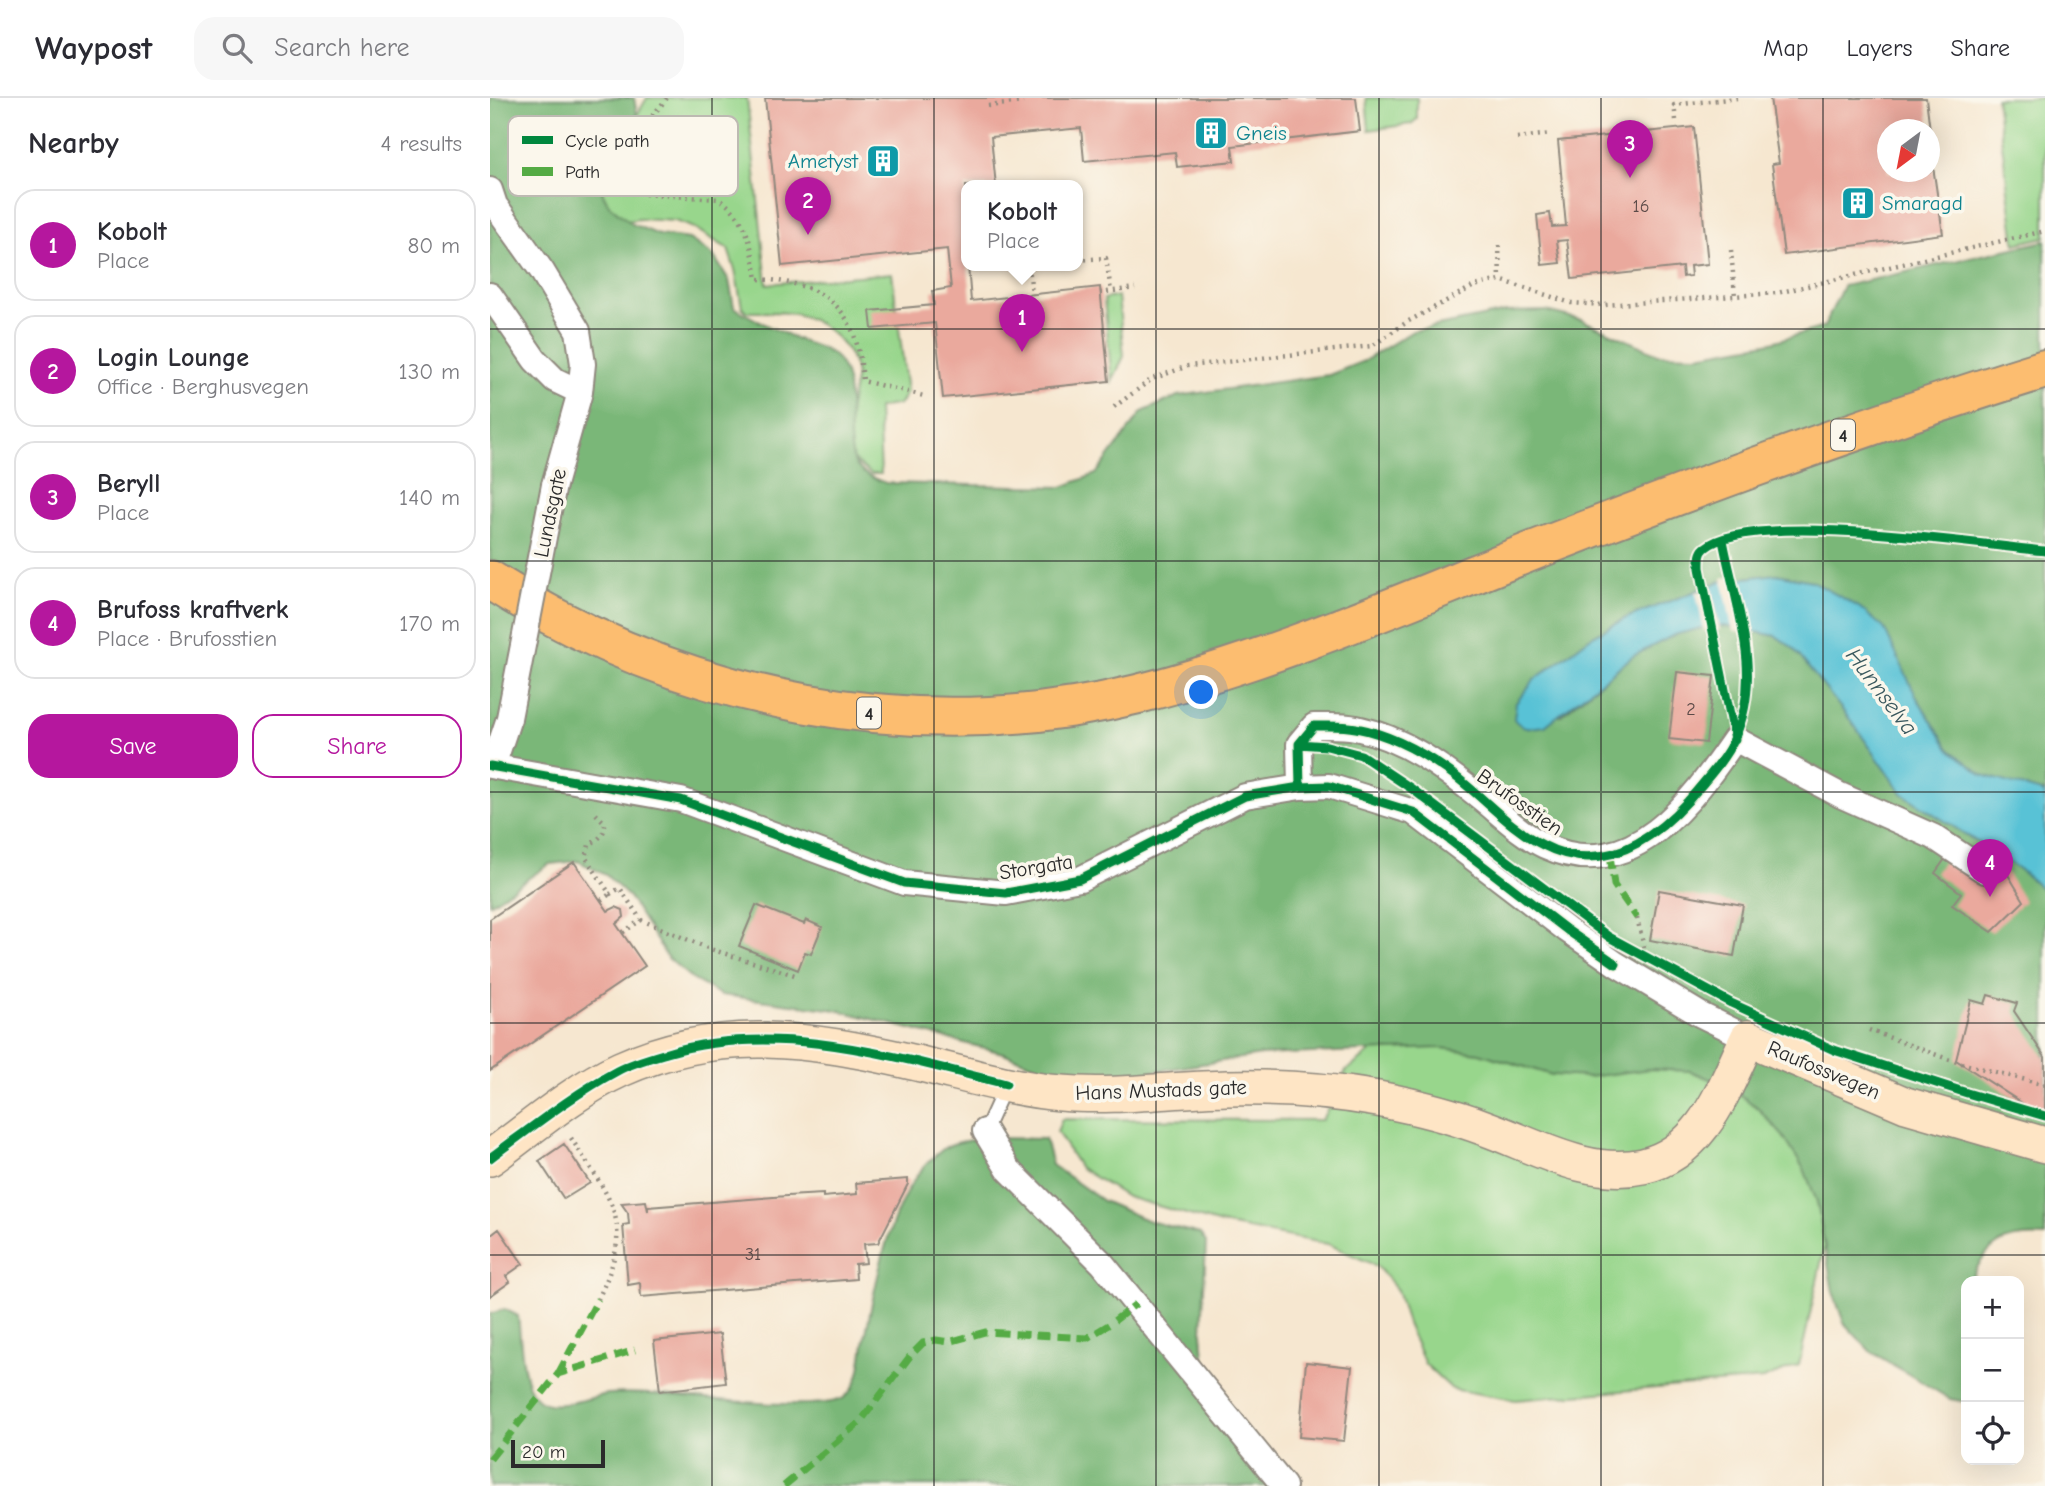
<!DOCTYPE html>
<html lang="en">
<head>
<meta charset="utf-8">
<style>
	:root { --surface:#fff; --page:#f7f7f7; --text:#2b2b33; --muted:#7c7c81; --line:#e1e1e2; --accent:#b5179e }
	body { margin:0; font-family:"Comic Neue",sans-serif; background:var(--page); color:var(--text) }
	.controls { position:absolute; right:21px; bottom:21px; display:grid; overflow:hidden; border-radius:14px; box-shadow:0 7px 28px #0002 }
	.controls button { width:63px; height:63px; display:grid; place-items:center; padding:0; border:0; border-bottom:2px solid var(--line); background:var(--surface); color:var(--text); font:35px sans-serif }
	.compass { position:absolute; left:1387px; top:21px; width:63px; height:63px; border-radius:50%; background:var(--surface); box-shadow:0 7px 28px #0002; rotate:212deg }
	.scale { position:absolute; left:21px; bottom:18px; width:94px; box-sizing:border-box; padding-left:7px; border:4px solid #2b2b2b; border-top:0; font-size:19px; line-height:24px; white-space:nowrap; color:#2b2b2b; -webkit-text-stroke:5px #fbf7ec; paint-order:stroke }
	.you { position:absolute; left:712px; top:595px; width:24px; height:24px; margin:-18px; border:5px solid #fff; border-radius:50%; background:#1a73e8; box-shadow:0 0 0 10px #1a73e833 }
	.badge { display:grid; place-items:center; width:46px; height:46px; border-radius:50%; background:var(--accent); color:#fff; font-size:23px; font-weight:700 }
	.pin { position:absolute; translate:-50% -58px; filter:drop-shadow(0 2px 4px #0008) }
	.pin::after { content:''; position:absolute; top:37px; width:24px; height:21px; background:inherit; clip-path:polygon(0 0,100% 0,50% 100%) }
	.popup { position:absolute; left:471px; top:82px; width:122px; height:91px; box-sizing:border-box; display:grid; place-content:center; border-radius:14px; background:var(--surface); filter:drop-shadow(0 2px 5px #0005); font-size:23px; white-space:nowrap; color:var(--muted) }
	.popup b { font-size:26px; color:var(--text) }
	.popup::after { content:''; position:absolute; left:50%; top:100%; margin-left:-14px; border:14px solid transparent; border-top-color:var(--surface) }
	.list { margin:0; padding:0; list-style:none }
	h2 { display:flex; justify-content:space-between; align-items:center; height:91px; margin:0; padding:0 28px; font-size:30px }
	h2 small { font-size:23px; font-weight:400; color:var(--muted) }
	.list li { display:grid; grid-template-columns:46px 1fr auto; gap:21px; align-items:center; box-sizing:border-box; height:112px; margin:0 14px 14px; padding:0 14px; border:2px solid var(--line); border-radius:21px }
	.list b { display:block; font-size:26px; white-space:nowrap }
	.list p { margin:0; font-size:23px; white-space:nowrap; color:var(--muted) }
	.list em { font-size:23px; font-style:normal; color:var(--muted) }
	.actions { display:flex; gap:14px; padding:21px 28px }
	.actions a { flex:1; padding:16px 0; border:2px solid var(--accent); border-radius:21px; text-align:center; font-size:24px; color:var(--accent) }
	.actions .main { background:var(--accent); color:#fff }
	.icon { flex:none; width:38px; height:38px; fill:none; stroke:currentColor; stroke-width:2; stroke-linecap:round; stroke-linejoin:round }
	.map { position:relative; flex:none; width:1555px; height:1388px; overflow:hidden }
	header { display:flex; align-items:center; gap:42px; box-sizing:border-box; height:98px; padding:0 35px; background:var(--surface); border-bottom:2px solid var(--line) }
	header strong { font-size:33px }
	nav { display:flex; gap:38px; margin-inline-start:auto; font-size:24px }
	.search { width:490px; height:63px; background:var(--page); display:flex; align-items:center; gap:18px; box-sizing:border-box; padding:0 24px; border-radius:21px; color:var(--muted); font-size:26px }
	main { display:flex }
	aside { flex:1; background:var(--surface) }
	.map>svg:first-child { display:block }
</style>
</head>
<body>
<header>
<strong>Waypost</strong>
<div class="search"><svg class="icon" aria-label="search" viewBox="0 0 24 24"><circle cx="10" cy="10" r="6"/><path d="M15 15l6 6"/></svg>Search here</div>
<nav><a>Map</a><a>Layers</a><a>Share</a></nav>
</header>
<main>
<aside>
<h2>Nearby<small>4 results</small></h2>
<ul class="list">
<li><span class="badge">1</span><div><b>Kobolt</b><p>Place</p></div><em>80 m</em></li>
<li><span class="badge">2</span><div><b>Login Lounge</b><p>Office · Berghusvegen</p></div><em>130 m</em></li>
<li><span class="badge">3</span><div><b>Beryll</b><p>Place</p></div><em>140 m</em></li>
<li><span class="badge">4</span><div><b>Brufoss kraftverk</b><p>Place · Brufosstien</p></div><em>170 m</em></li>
</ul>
<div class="actions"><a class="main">Save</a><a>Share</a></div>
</aside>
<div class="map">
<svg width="1555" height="1388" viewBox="0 0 1555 1388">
	<rect width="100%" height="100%" fill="#fbf7ec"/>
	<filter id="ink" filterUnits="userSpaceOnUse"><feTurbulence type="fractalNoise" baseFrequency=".0143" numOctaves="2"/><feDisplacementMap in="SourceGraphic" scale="14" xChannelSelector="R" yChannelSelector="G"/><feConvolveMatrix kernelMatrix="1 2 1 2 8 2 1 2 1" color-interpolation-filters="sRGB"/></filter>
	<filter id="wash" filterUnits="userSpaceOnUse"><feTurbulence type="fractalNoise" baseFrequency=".00686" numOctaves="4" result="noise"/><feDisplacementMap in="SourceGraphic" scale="28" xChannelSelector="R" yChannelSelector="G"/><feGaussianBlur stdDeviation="1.57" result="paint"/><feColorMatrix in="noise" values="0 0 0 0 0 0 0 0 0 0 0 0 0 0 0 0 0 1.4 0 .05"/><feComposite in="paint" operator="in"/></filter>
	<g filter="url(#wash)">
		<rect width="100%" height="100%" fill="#f6e7d0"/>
		<!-- green -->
		<path fill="#98d68c" stroke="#62805c" stroke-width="2" d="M157,0h100l20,186 125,-11 15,119 -7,12 -22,4 3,66h-10l-29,-23 14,-77c-3,-26 -29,-50 -54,-58 -17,-5 -37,-4 -55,-4l-5,-5 -7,-37 -7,-21 -34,-21 -19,-7 -36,-2 -17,3 -24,-32 14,-33z
			M876,0h51v21l-6,5 -42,6z
			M1506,0h49v139l-30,7z
			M628,198l6,60 -12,26 -8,-83z
			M1007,888l375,155 -48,108 -25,116 -36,14 -248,21 -63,-11 -27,-25 -18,-40 -10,-34 -20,-24 -49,-22 -107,-20 -94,-27 -47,-29 -23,-36 5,-13 260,1 24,-49 48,-37z"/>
		<!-- forest -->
		<path fill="#7ab778" stroke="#527152" stroke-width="2" d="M0,0h144l3,16 -34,64 -1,14 7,13 23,19 27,11 30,4 24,16 16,25 5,27c21,13 41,23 63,32 10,5 26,8 35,15 29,23 10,81 23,109 6,11 20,16 31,20l176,4 34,-13 46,-62 36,-16 151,-21 35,-14 49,-30 93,-19 40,-1 36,9 76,34 40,1 74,-13 52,-15 19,-41 202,-45v552l-62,-17 -34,-27 -33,-53 -104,-115 -36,-7 -54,7 -96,37 -35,19 -57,43 26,36 73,-60 41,-21 31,-8 21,-1 50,10 17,12 59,74 51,72 116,75 26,22v346c-41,-3 -58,7 -75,44h-4v121l-16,-3 -80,-48 -26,-28 -11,-31 -16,-90 -13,-33 -21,-33 -26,-29 -32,-22 -35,-14 -40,-2 -62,8 -36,-2 -73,-22 -38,-5 -180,7 -190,29 -14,-11 -54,-20 -166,-43 -116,-15 -29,-16 -25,-22 -38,-60 -23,-22 -28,-14 -28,3 -60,40z
			M555,1041l7,26 51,36 46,20 51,13 6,8 -4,91 3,37 75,116h-790v-172l15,-5 13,7c3,22 3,73 22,85 18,10 49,-4 68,-7 13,-1 29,-1 42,0 34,2 174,20 195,3 17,-14 16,-38 20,-59 12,-58 24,-145 72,-184 4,-3 8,-7 13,-9 29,-10 65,-6 95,-6z"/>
		<!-- water -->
		<path fill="#59c2d6" stroke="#427680" stroke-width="2" d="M1286,476l36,7 47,26 25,21 32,68 33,53 34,26 62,18v98l-26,-22 -116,-75 -51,-72 -59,-74 -17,-12 -51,-10 -20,1 -31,8 -41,21 -88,70c-12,2 -23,4 -31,-7l2,-16 18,-23 57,-43 35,-19 96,-37z"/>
		<!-- pier -->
		<path fill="#f6e7d0" d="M1249,477l13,60 -19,-4 -11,-53z
			M1222,491l8,41 -16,1 -8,-39z"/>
		<g id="blocks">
			<!-- building -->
			<path fill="#eaa99d" d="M275,0h591l4,33 -128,15 2,15 -57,6 -2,-15 -91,9 -3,-33 -90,9 5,49h-30v80h2l3,35 129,-14 9,94 -166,17 -8,-75 -63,6 -2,-18 64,-6 -2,-14 19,-3 -4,-39 -165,17z
				M1280,0h156l4,32h-42v42h42v-37h1l2,11h-3l13,88 -159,21 -12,-91 7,-1z
				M1204,29l14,137 -18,2 1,10 -8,1 -1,-10 -110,12 -5,-39 -10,1 3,22 -18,2 -5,-50 13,-2 2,14 14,-1 -8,-85z
				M1187,574l37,4 -8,67 -37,-4z
				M1458,757l30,21 19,-9 10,6 17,28 -32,31 -40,-27 9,-12 -26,-20z
				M84,764l34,49 8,-4 7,3 1,7 -8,7 29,42 -155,105v-152z
				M1169,792l84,15 -9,51 -84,-16z
				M266,807l48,19 2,-4 16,7 -11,27 -6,-2 -7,18 -59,-24z
				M1498,897l29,8 -3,8 31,46v61l-89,-58 15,-60 14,4z
				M74,1046l26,39 -26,16 -25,-38z
				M418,1081v5l-30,59 -14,1 2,19 -11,1 1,15 -215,18 -1,-14 -12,2 -5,-60 6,-1 -1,-11 -7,-10 25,-2 2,10v-4l139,-11 36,-2v3l34,-3 -1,-11z
				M9,1131l24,35 -17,12 4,6 -20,14v-60z
				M230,1236l6,49 -66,8 -6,-50z
				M816,1264l46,5 -8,74 -45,-4z"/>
		</g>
	</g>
	<g filter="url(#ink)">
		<use href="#blocks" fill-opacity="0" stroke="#90897e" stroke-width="2"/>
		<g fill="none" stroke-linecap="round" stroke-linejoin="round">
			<!-- lane casing -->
			<g stroke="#90897e" stroke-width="16">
				<path id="lane" d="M495,1033l20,-44"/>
			</g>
			<!-- street casing -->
			<g stroke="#90897e" stroke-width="28">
				<path id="street" d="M0,92l5,15 47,66 36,60 5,33 -3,28
					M0,197l45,65 20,20 25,12 -26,93
					M0,668l191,34 223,83 102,10 74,-14 165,-83 55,-9 29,-1 84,26 154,118 49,34 85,51 47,23
					M3,668l16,-48
					M810,689l-1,-43 15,-18c14,0 29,-1 42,2 48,10 88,40 125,70 20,16 41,37 64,48 87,40 147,-45 190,-107l105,56 94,42 51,34
					M495,1033l23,38 94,94 182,223"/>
			</g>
			<!-- secondary casing -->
			<g stroke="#90897e" stroke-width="38">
				<path id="secondary" d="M0,1060c41,-30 85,-68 131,-89 99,-45 190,-30 291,-7 49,11 99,27 149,31 55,5 111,-4 166,-5 50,-1 102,2 151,11 36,7 73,16 107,29 50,18 104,50 158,38 61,-14 81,-78 105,-128l158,67 139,40"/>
			</g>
			<!-- highway casing -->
			<g stroke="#90897e" stroke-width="42">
				<path id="highway" d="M0,482c190,121 427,169 648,114 138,-35 270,-94 402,-146 167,-65 334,-126 505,-179"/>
			</g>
			<!-- path -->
			<path stroke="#90897e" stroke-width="4.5" stroke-dasharray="2 5" stroke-linecap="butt" d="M177,0c-17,22 -46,47 -41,77 3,11 6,16 17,19l76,5c29,18 33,49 38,80 72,4 100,30 106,102l61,15
				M498,8l35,-4
				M1186,22l-2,-15 63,-7
				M1027,40l34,-4
				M1009,147l1,35
				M1241,152l4,46
				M588,162l28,-2 5,33
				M539,168l3,28
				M478,172l46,-4
				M610,195l35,-5
				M624,309l38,-28 36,-13 184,-20 35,-24 67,-36 26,-6 71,23 34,2 172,-12 268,-62
				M106,716l9,9c0,12 -6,16 -16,22l-3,13 24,36 10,-6 21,32 -19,13
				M111,802l9,-6
				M1147,820l7,29
				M151,822l69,29 88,27
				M1379,932l84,31 92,24
				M81,1040c42,66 65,83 27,161"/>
			<!-- lane -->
			<use href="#lane" stroke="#fff" stroke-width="12"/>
			<!-- street -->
			<use href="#street" stroke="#fff" stroke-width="24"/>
			<!-- secondary -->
			<use href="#secondary" stroke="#fee5c5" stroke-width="35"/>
			<!-- highway -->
			<use href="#highway" stroke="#fcbd6f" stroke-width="38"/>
			<!-- street-bridge casing -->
			<g stroke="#90897e" stroke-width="28" stroke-linecap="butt">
				<path id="street-bridge" d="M19,620l45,-233"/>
			</g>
			<!-- street-bridge -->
			<use href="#street-bridge" stroke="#fff" stroke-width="24"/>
			<!-- quiet -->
			<path stroke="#54ab44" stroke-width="7" stroke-dasharray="14 7" stroke-linecap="butt" d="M1120,757l4,30 23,33
				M68,1276l40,-75
				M0,1361l68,-85 77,-24
				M294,1388l76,-64 51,-67 12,-12 13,-3 13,2 36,-10 102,6 23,-14 26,-20"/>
			<!-- cycleway casing -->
			<g stroke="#fbf7ec" stroke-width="13">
				<path id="cycleway" d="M1245,641l-35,-171c0,-7 -1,-15 5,-20 46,-39 276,-3 340,3
					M809,646l28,2 34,9 51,34 197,148 122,66 103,47 133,43 78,23
					M0,668l191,34 223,83 102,10 74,-14 165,-83 55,-9 29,-1 84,26 154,118 49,34
					M810,689l-1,-43 15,-18c13,0 29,-1 42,2 32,6 64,23 91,42 33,23 60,57 96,75 57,30 107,-2 145,-44 16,-19 37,-41 47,-64 29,-63 0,-133 -12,-197
					M0,1060c41,-30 82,-63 127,-87 15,-8 33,-13 50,-18 113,-33 228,4 339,31"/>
			</g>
			<!-- cycleway -->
			<use href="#cycleway" stroke="#00873e" stroke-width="9"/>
		</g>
	</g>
	<!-- grid -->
	<path fill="none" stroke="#2b2b2b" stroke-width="2" stroke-opacity="0.55" d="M222,0v1388M444,0v1388M666,0v1388M889,0v1388M1111,0v1388M1333,0v1388M0,231h1555M0,463h1555M0,694h1555M0,925h1555M0,1157h1555"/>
	<!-- icons -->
	<defs>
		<g id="building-square" transform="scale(1.75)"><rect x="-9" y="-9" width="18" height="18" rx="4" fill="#0f9aa8" stroke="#fbf7ec"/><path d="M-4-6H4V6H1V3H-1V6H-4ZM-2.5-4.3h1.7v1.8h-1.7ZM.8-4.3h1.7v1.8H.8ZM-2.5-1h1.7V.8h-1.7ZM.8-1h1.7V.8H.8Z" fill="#fff"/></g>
	</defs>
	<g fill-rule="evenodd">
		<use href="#building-square" x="721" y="35"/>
		<use href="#building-square" x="393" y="63"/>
		<use href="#building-square" x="1368" y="105"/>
	</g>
	<g text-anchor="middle" stroke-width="7" stroke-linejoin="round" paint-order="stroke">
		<!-- number labels -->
		<g font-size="18" fill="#5b4a48">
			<text x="1151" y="114">16</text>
			<text x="1201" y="617">2</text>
			<text x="263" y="1162">31</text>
		</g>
		<!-- shield labels -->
		<g fill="#fbf7ec" stroke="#696865" stroke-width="2">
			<rect x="1341" y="321.5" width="24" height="31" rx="5"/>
			<rect x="367" y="599.5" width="24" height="31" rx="5"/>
		</g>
		<g font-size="19" font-weight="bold" fill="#2b2b2b">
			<text x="1353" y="344">4</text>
			<text x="379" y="622">4</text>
		</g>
		<!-- culture labels -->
		<g font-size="21" fill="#0d838f" stroke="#fbf7ec" text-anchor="start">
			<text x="746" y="42">Gneis</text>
			<text x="368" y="70" text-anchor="end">Ametyst</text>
			<text x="1392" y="112">Smaragd</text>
		</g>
		<!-- street labels -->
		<g font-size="21" fill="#2b2b2b" stroke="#fbf7ec">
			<text transform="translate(60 415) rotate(-78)" y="7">Lundsgate</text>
			<text transform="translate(1030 704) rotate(35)" y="7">Brufosstien</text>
			<text transform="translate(546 769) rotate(-9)" y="7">Storgata</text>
			<text transform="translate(1334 972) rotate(23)" y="7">Raufossvegen</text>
			<text transform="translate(671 992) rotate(-2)" y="7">Hans Mustads gate</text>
		</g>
		<!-- water labels -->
		<g font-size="23" font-style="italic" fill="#39585e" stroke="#fbf7ec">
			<text transform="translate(1392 593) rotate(53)" y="8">Hunnselva</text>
		</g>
	</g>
	<!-- legend -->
	<rect x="18" y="18" width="230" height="80" rx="10" fill="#fbf7ec" stroke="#bdbab2" stroke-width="2"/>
	<rect x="32" y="38" width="31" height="8" fill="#00873e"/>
	<rect x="32" y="69" width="31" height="9" fill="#54ab44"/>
	<g font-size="19" fill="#2b2b2b">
		<text x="75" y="49">Cycle path</text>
		<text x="75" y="80">Path</text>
	</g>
</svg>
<div class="controls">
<button>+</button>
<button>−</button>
<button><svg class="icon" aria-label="locate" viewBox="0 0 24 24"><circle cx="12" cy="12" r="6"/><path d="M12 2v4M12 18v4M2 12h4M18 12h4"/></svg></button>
</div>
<svg class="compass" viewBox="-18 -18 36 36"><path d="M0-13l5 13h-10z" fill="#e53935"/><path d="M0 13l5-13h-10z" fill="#7c7c81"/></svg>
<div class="scale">20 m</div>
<div class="you"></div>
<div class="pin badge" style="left:532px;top:254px">1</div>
<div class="popup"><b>Kobolt</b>Place</div>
<div class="pin badge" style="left:318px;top:137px">2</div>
<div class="pin badge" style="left:1140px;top:80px">3</div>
<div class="pin badge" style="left:1500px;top:799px">4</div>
</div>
</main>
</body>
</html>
